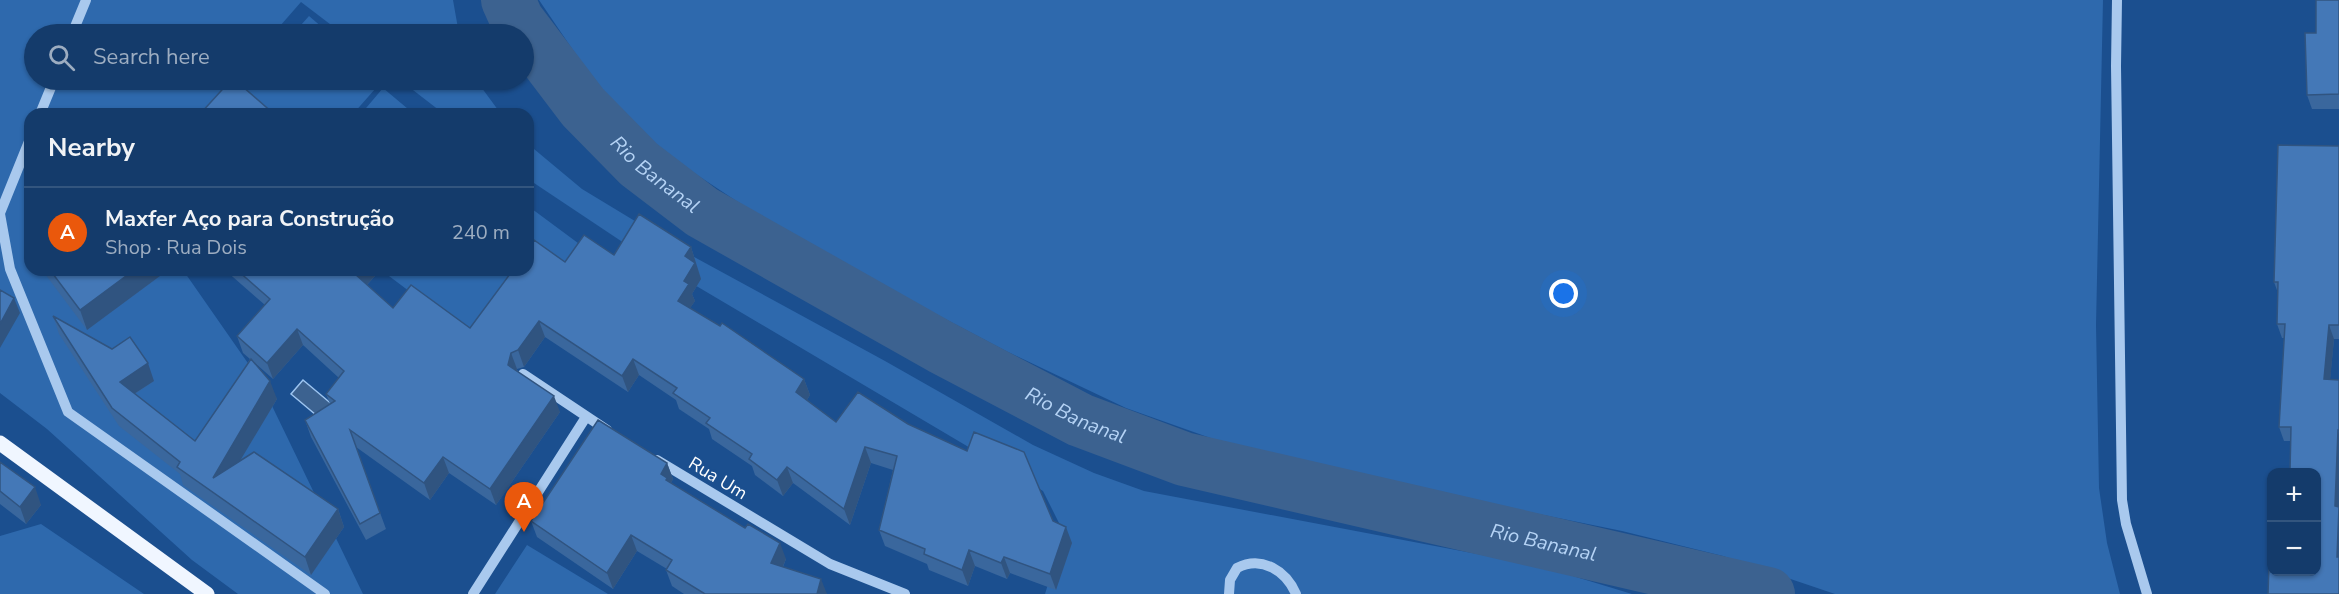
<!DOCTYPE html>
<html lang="en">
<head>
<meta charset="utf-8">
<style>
	:root { --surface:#143b6b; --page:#1d4271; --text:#f1f3f6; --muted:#9dadc1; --line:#33557e; --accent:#ea580c }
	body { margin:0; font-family:"Nunito Sans",sans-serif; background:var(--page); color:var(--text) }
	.controls { position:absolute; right:18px; bottom:18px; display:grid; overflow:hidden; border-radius:12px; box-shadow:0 2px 4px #0004 }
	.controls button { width:54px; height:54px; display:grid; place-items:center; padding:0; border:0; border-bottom:2px solid var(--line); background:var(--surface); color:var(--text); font:30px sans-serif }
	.you { position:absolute; left:1564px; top:294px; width:21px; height:21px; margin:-15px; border:4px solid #fff; border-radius:50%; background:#1a73e8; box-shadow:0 0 0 9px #1a73e833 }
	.badge { display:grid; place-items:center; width:39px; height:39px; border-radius:50%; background:var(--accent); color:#fff; font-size:20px; font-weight:700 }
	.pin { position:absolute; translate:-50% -50px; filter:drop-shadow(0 2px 3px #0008) }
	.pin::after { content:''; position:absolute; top:32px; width:21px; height:18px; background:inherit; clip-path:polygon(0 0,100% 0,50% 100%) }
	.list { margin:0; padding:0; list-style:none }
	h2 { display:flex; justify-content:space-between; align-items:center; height:78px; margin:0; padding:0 24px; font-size:26px }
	h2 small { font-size:20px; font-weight:400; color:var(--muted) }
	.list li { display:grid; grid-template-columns:39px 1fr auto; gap:18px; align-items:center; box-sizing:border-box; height:90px; padding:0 24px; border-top:2px solid var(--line) }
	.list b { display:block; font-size:22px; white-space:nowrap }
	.list p { margin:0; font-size:20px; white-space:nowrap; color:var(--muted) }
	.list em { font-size:20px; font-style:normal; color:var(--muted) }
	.icon { flex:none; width:33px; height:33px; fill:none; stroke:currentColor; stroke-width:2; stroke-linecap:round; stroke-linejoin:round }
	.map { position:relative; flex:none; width:2339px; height:594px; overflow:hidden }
	.search { position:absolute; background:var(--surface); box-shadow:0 2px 4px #0004; left:24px; top:24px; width:510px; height:66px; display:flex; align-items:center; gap:15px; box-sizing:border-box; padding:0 21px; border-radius:33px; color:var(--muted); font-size:22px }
	.panel { position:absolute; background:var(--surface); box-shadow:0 2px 4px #0004; left:24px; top:108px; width:510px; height:168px; border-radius:18px }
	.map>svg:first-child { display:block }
</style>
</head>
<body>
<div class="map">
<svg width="2339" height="594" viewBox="0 0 2339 594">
	<rect width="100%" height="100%" fill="#1b4f8f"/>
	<!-- green -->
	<path fill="#2e69ad" d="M0,0h453l6,34h-116l-42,-32 -28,32h-239v46h201l-29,34h-176v156h153l76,109 104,215h-125l-46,-34 -145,-131 -47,-36z
		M539,0h1564l-7,325 3,163 8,55 13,51h-285l-112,-38 -101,-25 -304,-62 -99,-28 -93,-33 -120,-57 -93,-49 -166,-94 -68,-45 -43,-36 -40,-43z
		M309,16l21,18h-37z
		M253,80h130l-30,34h-87l-24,-22z
		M400,80h76l25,34h-57z
		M383,88l31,26h-53z
		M528,144l54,45 114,69 189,103 148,84 61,28 50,18 396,75 92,28h-587l19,-61 -21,-42 -416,-246 -99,-66z
		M528,206l54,40 -80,115 -121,-91h147z
		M41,524l103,70h-144v-58z
		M527,545l81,49h-113z"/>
	<!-- water -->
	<path fill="#3c6290" stroke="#9cc4f0" stroke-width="1.5" d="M303,380l31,26 -12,14 -31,-26z"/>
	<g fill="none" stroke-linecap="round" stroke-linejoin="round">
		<!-- river -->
		<path stroke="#3c6290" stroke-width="54" id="s1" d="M508,0l9,20 66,87 56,57 63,48 239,135 139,73 104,39 584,135"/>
		<!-- minor -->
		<path stroke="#a9c9ee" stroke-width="10" d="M2117,0l-1,66 6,434 4,24 21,70
			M72,34l14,-34
			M40,114l14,-34
			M0,213l30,-74
			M0,214l10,55 58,143 257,182
			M523,374l84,56
			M657,460l173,104 75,30
			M473,594l113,-177
			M1229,594l1,-14 7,-12c25,-13 49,3 59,26"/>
		<!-- major -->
		<path stroke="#f0f6ff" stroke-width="15" d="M0,443l207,151"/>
	</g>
	<!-- wall -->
	<path fill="#3a679d" d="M2339,0v109h-27l-5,-14 9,-62z
		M2339,146v193h-5l-4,40 9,1v214l-23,-22 -25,-131h-7l-5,-14 5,-89h-2l-5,-14 1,-31 -4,-11z
		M691,247l10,32 -9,15 3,7 -5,7 114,71 6,16 -3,5 29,22 217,99 19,22 -16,47 -46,-17 -3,6 -32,-13 -7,20 -39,-16 -2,-6 -42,-18 -6,-16 14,-60 -22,-7 -21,62 -57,-42 -10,13 -28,-21 -3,-9 -40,-27 -3,-10 -30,-20 -3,-9 -37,-25 -11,17 -83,-55 -21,30 -7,2v1l43,42 -64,93 -47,-32 -19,27 -74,-53 30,82 -20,11 -55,-103 -6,-17 25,-16 -4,-10 13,-16 -36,-33 -30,34 -18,-16 22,36 -37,62 98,48 6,18 -33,48 -128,-90 -3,-11 -61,-48 -60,-92 -6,-18 101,65 -19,13 60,47 55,-82 -7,-6 -6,-17 28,-31 -40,-35h149l2,5 -9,10 26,23 77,20 95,-66 49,-7z
		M42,270h121l1,3 -77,57z
		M0,462l41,43 -15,19 -26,-20z
		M667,463l6,16 -2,4 115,76 -3,8 44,27h-143l-12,-8 -6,-16 1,-1 -30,-18 -24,38 -76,-52 -6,-16z"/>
	<!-- shaded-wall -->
	<path fill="#305480" d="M691,247l10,32 -9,15 3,7 -11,16 -6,-16 6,-20 1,-25z
		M134,270h29l1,3 -77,57 -7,-20z
		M359,270h15l2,5 -15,16 -6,-17z
		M14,298l6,15 -20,35v-24z
		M539,321l6,16 -21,30 -6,-17z
		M2329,325l5,14 -5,54 -5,-14z
		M297,329l6,16 -30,34 -6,-16z
		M511,353l6,16 -3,12 -6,-16z
		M633,359l6,16 -11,17 -6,-16z
		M148,363l6,18 -28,18 -6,-17z
		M804,379l6,16 -8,13 -6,-16z
		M270,381l7,18 -58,97 -6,-18z
		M554,396l6,16 -64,93 -6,-16z
		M2338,430l1,4v128l-2,-5 -2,-51z
		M865,447l6,16 -21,62 -6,-16z
		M443,457l6,16 -19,27 -6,-17z
		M667,463l6,16 -3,6 -9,-11z
		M787,467l6,16 -10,13 -6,-16z
		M35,487l6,18 -15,19 -6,-17z
		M338,509l6,18 -33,48 -6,-18z
		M1066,527l6,16 -16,47 -6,-16z
		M631,535l6,16 -24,38 -6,-16z
		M780,543l6,16 -9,21 -6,-17z
		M969,550l6,16 -7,20 -6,-16z
		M1004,557l6,16 -3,6 -6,-16z
		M821,579l6,15h-10z"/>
	<!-- building -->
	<path fill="#4478b7" stroke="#305480" stroke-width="1.5" d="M2316,0h23v94l-32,1 -2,-62h11z
		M231,80h4l39,34h-74z
		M2278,145l61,1v179h-10l-5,54 15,1v50h-1l-3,76 4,1 -2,50h2v37h-71l3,-90v68h45v-100h-26l1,-45h-12l6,-103h-8l1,-42h-4z
		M639,214l52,33 -6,9 10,7 -11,18 5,3 -11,17 42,25 2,-3 82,56 -8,13 40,30 22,-30 50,32 59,27 7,-19 50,20 29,69 13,6 -16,47 -46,-17 -3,6 -32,-13 -7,20 -38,-16 1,-5 -46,-19 18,-74 -32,-9 -21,62 -57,-42 -10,13 -28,-21 3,-5 -46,-31 4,-5 -37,-25 4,-5 -44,-29 -11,17 -83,-55 -21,29 -7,3 -3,12 46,31 -64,93 -47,-32 -19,26 -74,-53 30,83 -20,11 -55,-104 30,-19 -9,-7 18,-23 -47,-42 -30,34 -30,-27 33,-37 -33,-29h122l-4,4 38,34 18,-23 59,43 43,-58h15v-21l6,-9 31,22 19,-27 30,20z
		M50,270h84l-54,40z
		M0,290l14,8 -14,26z
		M53,316l59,33 18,-12 18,26 -28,19 75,59 56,-82 19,22 -57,97 41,-26 84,57 -33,48 -128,-90 3,-5 -68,-54z
		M598,420l69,43 -6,11 6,4 -1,2 79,48 3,-4 32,19 -9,20 50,16 -4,15h-112l-39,-24 6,-10 -41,-25 -24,38 -76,-52z
		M0,462l35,25 -15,20 -20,-16z"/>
	<g text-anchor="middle" stroke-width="5" stroke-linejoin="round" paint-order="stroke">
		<!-- street labels -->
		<g font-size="18" fill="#fff" stroke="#1b4f8f">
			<text transform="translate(718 478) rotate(31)" y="6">Rua Um</text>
		</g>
		<!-- water labels -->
		<g font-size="20" font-style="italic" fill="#b5d3f5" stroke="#1b4f8f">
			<text dy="7" stroke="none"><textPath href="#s1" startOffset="230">Rio Bananal</textPath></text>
			<text dy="7" stroke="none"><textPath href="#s1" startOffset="716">Rio Bananal</textPath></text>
			<text dy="7" stroke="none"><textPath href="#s1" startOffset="1202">Rio Bananal</textPath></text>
		</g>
	</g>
</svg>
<div class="controls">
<button>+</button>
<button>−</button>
</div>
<div class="you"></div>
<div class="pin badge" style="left:524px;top:532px">A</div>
<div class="search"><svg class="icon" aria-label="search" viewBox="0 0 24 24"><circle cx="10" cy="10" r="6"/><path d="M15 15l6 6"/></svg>Search here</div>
<section class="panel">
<h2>Nearby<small></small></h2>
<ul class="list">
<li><span class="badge">A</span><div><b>Maxfer Aço para Construção</b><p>Shop · Rua Dois</p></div><em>240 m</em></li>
</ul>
</section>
</div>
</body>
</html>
